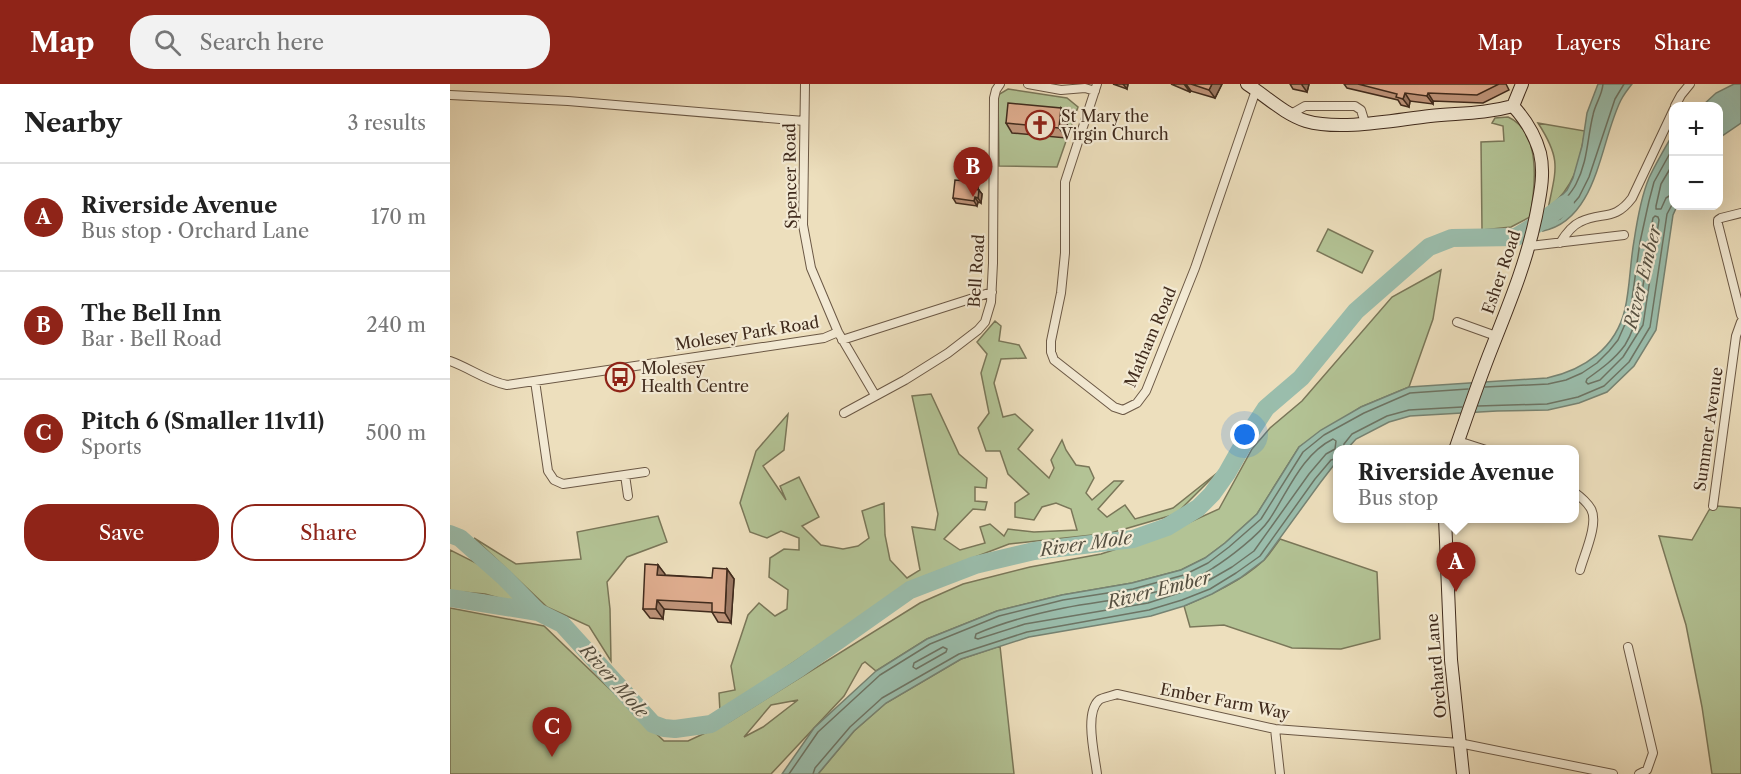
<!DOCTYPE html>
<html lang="en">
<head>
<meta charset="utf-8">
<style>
	:root { --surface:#fff; --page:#f2f2f2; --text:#222; --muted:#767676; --line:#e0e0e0; --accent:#8f2418 }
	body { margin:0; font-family:"Libre Caslon Text",serif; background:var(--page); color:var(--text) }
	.controls { position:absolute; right:18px; top:18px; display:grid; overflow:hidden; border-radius:12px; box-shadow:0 6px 24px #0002 }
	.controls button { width:54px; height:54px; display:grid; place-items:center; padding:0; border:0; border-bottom:2px solid var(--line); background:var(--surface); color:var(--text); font:30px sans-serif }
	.you { position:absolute; left:795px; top:351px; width:21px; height:21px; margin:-15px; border:4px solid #fff; border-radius:50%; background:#1a73e8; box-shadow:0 0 0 9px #1a73e833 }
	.badge { display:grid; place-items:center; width:39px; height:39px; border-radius:50%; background:var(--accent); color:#fff; font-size:20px; font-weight:700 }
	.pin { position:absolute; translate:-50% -50px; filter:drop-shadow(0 2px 3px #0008) }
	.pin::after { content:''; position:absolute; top:32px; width:21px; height:18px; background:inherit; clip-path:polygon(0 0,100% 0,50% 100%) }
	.popup { position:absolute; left:883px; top:361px; width:246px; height:78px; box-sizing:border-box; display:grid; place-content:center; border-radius:12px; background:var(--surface); filter:drop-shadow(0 2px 4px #0005); font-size:20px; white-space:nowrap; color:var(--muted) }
	.popup b { font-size:22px; color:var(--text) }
	.popup::after { content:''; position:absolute; left:50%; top:100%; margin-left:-12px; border:12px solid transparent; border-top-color:var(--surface) }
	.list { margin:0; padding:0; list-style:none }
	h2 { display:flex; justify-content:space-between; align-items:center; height:78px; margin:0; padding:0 24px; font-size:26px }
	h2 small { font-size:20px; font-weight:400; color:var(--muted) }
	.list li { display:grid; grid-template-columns:39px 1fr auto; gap:18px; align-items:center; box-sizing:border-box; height:108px; padding:0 24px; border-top:2px solid var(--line) }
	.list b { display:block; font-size:22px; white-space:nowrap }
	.list p { margin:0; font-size:20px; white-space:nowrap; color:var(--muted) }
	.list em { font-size:20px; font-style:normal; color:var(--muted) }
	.actions { display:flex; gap:12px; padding:18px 24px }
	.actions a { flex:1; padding:14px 0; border:2px solid var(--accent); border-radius:24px; text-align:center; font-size:21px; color:var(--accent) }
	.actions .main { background:var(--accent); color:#fff }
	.icon { flex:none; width:33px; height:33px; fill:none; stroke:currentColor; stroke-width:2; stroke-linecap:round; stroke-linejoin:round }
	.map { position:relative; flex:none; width:1291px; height:690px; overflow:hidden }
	header { display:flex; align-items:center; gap:36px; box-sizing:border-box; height:84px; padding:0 30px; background:var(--accent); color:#fff }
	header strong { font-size:28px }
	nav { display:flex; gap:33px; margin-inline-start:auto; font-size:21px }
	.search { width:420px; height:54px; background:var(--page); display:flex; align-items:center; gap:15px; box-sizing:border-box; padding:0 21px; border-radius:24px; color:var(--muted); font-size:22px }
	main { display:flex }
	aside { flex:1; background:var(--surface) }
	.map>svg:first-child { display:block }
</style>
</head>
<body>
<header>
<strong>Map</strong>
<div class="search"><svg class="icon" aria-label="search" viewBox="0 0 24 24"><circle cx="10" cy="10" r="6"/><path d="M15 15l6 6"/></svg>Search here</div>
<nav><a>Map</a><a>Layers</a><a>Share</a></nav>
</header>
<main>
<aside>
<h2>Nearby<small>3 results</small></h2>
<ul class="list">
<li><span class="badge">A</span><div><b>Riverside Avenue</b><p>Bus stop · Orchard Lane</p></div><em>170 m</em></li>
<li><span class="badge">B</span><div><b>The Bell Inn</b><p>Bar · Bell Road</p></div><em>240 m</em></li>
<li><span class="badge">C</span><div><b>Pitch 6 (Smaller 11v11)</b><p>Sports</p></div><em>500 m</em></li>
</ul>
<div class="actions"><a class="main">Save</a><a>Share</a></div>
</aside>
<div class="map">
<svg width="1291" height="690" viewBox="0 0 1291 690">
	<rect width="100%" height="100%" fill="#eddfbd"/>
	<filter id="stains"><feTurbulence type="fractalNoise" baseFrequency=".00333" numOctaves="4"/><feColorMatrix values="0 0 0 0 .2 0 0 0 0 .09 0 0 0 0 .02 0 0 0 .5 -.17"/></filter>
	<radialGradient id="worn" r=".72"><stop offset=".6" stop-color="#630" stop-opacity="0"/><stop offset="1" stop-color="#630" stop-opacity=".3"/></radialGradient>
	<!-- green -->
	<path fill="#b3c395" stroke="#7a7759" stroke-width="1.5" fill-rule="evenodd" d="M558,5l59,9 11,9 -21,60 -58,-1 -1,-71z
		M1058,33c34,15 27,72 22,100l-19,10 -29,3 -1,-88 23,-1 -1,-15 -11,-3 3,-5z
		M1088,39l47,8c-6,34 -10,55 -37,78 8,-40 14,-49 -10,-86z
		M878,145l45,22 -11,22 -45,-22z
		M991,186l-8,49 -24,68 -48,20 -62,40 -42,67 -32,29 -20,15 -24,12 -49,13 -70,12 -65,16 -70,28 -51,32 -11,-9 -3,2 -18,32 -73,78h-321v-166l94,18 120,115h24l41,-19 191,-119 43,-19 67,-17 71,-13 65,-21 53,-24 33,-60 18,-21 32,-27 90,-104zM348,616l-35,27 -19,10 27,-32z
		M545,237l6,5 -2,15 20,4 7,13 -25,1 -7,24 9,34 12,-3 18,16 -15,19 31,29 5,-10 -3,-8 11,-20 4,10 10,15 13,2 5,11 -8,15 6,7 22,-19h9l-25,28 9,8 18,-12 10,14 38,-11 44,-35 -41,41 -65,19 -102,11 -94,36 -195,132 -1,-19 16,-3 -4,-24 17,-51 11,-12 16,13 12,-7 1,-19 -19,-13 1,-19 14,-9 15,1v-12l-18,-7 -14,7 -17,-6 -10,-29 16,-52 32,-37 -4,36 -21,16 23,34 -6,-14 19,-9 20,40 -17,9 19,19 22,4 15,-3 11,-8 -7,-27 22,-8 1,32 5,25 17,18 13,-8 -8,-43 23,3 3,-16 -26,-118 19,-2 28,60 28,24 -1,10 -11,-1v14l12,1 -2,8 -12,-1 -29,30 16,11 25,-7 -5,-16 10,-3 14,12 4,-7 26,3 43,-2 -6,-21 -15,-6 -14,4 -8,13 -19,-3v-14l14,-9 -21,-20 -8,-23h-14l-8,-23 11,-15 -8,-40 6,-19 -10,-12z
		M1267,422l24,2v266h-29l-10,-67 -16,-82 -27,-89 33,4 17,-30z
		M208,432l9,26 -40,15 -20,25 3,27 1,52 -22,-35 -42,-19 -73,-69 42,26 65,-5 -4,-27z
		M830,455l97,33 3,67 -39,10 -49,-1 -68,-23 -34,2 -6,-21c28,-12 56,-24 79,-45 6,-6 12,-15 17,-22z
		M0,466l38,19 32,35 -35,-10 -35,-3z
		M550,562l14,128h-196l36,-43 32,-28 75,-44z"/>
	<!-- water -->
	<path fill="#9abdac" stroke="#768373" stroke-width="1.5" d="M1148,0h34c-4,5 -8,10 -11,16 -21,41 -23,120 -78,131l5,-22 19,-19 6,-12 9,-32 5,-33z
		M1284,0h7v39l-22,15 -1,-32h-16l14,-13z
		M1223,50l1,72h3l-4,9 -17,115 -22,36 -27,26 -28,11 -31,7 -51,1 -87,5 -21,6 -33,17 -9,10 -9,1 -1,11 -17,22 -56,77 -24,18 -28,16 -28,12 -33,10 -122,21 -68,22 -75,44 -32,28 -36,43h-36l32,-46 62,-57 51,-32 70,-28 65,-16 70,-12 49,-13 24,-12 20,-15 32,-29 42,-67 22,-17 40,-23 48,-20 138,-9c37,-8 69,-30 78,-69 5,-22 5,-46 9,-68 3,-20 7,-44 15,-63 7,-15 16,-30 24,-44z"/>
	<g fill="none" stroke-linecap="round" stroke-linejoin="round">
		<!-- shore -->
		<path stroke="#6d7464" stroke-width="1.5" d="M1153,0c-1,12 -8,20 -10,31 -6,24 -5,46 -17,69 -5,11 -22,26 -24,34l2,3 6,-2 19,-22 10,-20 26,-78 9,-15
			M1224,78l-13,22 -5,22v3h5l5,-11 8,-5
			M1205,132l3,1 1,3 -16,105 -20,32 -23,23 -12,4 -2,-2 1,-3c14,-10 28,-20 38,-34 21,-34 19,-88 28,-127z
			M1035,303l63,-3 18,-4 16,-7 15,-10 12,-12 9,-11 12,-27 10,-71 9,-41 5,-19 20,-36
			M1028,322l69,-2 31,-7 26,-11 25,-24 21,-35 17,-113 7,-13
			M883,355l3,2 -1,8 -9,5 -17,20 -55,77 -22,16 -26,15 -27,11 -31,10 -123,21 -47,15 -3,-1 1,-4c28,-12 58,-20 88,-26 49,-10 107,-11 149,-40 16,-10 46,-33 56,-48 19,-28 32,-65 64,-81z
			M893,366l1,-6 8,-10 35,-18 22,-6 53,-3
			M493,563l4,2 -1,3 -30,17 -3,-2 1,-4z
			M339,690l29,-42 62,-57 50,-31 69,-28 64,-16 70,-11 51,-14 24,-12 21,-16 32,-28 42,-67 21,-17 40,-22 46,-20 58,-4
			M363,690l2,-6 35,-41 32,-29 77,-44 68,-22 122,-22 33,-10 28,-11 26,-16 24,-17 55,-77 16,-19 7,-2"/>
		<!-- river -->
		<path stroke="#9abdac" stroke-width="18" d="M0,450l10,4 44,39 34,35
			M0,514l88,14 24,12 91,100 11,4 11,1 36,-5 87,-55 112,-79 65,-25 59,-14 99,-12 34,-12 31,-19 14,-14 15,-21 22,-39 17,-26 35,-30 55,-67 73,-64 23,-9 64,-1 32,-20 17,-13"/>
		<!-- street casing -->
		<g stroke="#6b5845" stroke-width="10">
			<path id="street" d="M355,0l-2,141 8,43 27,64 37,63
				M578,0l33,6 24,-2 10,3
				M647,0l-32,98v71l-4,40 -10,48v11l3,8 60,47 9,3 14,-7 9,-12 49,-123 61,-178
				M0,11l118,6 236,20
				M1225,22l6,-11 9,-11
				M841,30l14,-8h50l6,4 4,13
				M1291,129l-20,5 -3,2v4l23,91
				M1110,159c5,-8 11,-17 20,-21 22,-11 34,0 52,-24l42,-89
				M1080,162l94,-11
				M1007,238l39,14
				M392,256l150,-48
				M0,277c20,7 36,20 57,24l317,-47 14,-6
				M85,297l13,90 6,9 9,4 82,-12
				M394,329l61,-33 43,-27 30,-23 7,-8 6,-20 2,-39 1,-165 2,-8 4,-6
				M1008,357l28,9
				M175,391l3,21
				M1124,408c7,5 13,10 17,17 8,14 -7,46 -11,61
				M1263,422l23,-170 5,-14
				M1178,563l25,106 -6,17 -8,4
				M825,645l5,45
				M647,690c-2,-18 -13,-61 2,-74 4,-3 13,-4 18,-6l158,35 184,14 154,31"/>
		</g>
		<!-- secondary casing -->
		<g stroke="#402b1d" stroke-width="14">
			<path id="secondary" d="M797,0c19,12 37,30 59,37 34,10 88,-1 124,-5 29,-3 54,-2 83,-10
				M1063,22l9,-22
				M1005,366c11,-32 22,-64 34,-95 18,-46 37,-90 47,-139 4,-21 9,-42 4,-63 -5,-18 -15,-34 -27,-47
				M995,434l6,142 12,114"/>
		</g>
		<!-- street -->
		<use href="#street" stroke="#f3ead4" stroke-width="8"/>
		<!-- secondary -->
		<use href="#secondary" stroke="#f3ead4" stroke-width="12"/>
	</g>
	<!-- wall -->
	<path fill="#c0957b" stroke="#402b1d" stroke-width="1.5" d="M663,0h15l-1,5z
		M721,0h51l-7,14 -24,-7 -1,1z
		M840,0h19l-2,8 -14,-3z
		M894,0h162l3,6 -26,13 -50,-2v3l-23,-3 -1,6 -8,-2 -3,-5 -51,-12z
		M611,24l7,10 -2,20 -54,-5 -6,-10z
		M525,92l3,5v9l4,4 -1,9 -3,-1 -1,4 -21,-3 -3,-5 12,-17z
		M208,481l7,10 47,3 15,-9 7,10 -3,44 -13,-1 -6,-10 -48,-3 -1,10 -13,-1 -7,-9z"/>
	<!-- shaded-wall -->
	<path fill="#9c7964" stroke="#402b1d" stroke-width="1.5" d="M673,0h5l-1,5z
		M734,0h2l5,7 -1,1z
		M762,0h10l-7,14 -6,-8z
		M852,0h7l-2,8 -5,-7z
		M955,9l5,8 -1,6 -6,-8z
		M978,9l5,8v3l-6,-8z
		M611,24l7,10 -2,20 -7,-10z
		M525,92l3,5v13l1,-4 3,4 -1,9 -3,-5 -3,-9z
		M525,113l3,5 -1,4 -3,-5z
		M208,481l7,9 -1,11 -7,-10z
		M277,485l7,10 -3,44 -6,-10z
		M207,516l7,9 -1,10 -7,-10z"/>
	<!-- building -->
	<path fill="#dfad8f" stroke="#402b1d" stroke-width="1.5" d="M741,0h21l-3,6z
		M908,0h141l-22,11 -49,-2 -1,3 -22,-3 -2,6 -7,-2 1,-3z
		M558,19l53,5 -2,20 -53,-5z
		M516,91l9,1v13l4,1 -1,8 -3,-1 -1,4 -21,-3 2,-18 10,1z
		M195,480l13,1 -1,10 55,3 1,-10 14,1 -2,44 -13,-1v-9l-55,-3 -1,9h-13z"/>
	<!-- icons -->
	<defs>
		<g id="church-ring" transform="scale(1.5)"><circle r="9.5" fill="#f3ead4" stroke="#8f2418" stroke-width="1.5"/><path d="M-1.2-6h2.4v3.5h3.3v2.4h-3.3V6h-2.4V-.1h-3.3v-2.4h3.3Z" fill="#8f2418"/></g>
		<g id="bus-ring" transform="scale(1.5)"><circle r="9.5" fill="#f3ead4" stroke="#8f2418" stroke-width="1.5"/><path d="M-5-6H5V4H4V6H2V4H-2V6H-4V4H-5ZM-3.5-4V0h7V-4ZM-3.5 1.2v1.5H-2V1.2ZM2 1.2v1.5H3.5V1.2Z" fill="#8f2418"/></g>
	</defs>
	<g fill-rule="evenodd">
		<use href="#church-ring" x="590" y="41"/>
		<use href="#bus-ring" x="170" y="293"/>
	</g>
	<g text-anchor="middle" stroke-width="4.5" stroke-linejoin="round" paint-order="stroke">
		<!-- poi labels -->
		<g font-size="16" fill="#402b1d" stroke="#f3ead4" text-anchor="start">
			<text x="611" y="38">St Mary the<tspan x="611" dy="18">Virgin Church</tspan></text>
			<text x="191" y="290">Molesey<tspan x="191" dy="18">Health Centre</tspan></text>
		</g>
		<!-- street labels -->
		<g font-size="16" fill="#402b1d" stroke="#f3ead4">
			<text transform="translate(340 92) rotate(-91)" y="6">Spencer Road</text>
			<text transform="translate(526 187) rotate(-86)" y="6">Bell Road</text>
			<text transform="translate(1051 188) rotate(-71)" y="6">Esher Road</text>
			<text transform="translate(297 249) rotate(-9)" y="6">Molesey Park Road</text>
			<text transform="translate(700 253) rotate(-67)" y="6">Matham Road</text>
			<text transform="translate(1258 345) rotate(-82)" y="6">Summer Avenue</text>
			<text transform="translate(986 582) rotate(-95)" y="6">Orchard Lane</text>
			<text transform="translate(775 617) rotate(11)" y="6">Ember Farm Way</text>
		</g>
		<!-- water labels -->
		<g font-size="18" font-style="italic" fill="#565041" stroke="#f3ead4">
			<text transform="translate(1193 193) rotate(-76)" y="6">River Ember</text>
			<text transform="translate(636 460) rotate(-8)" y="6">River Mole</text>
			<text transform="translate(709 506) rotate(-14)" y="6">River Ember</text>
			<text transform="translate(164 597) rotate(48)" y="6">River Mole</text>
		</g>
	</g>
	<rect width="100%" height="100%" filter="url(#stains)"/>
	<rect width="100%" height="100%" fill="url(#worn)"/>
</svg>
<div class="controls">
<button>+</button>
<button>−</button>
</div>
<div class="you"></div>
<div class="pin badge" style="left:1006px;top:508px">A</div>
<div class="popup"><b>Riverside Avenue</b>Bus stop</div>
<div class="pin badge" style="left:523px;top:113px">B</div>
<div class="pin badge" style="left:102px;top:673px">C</div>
</div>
</main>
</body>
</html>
